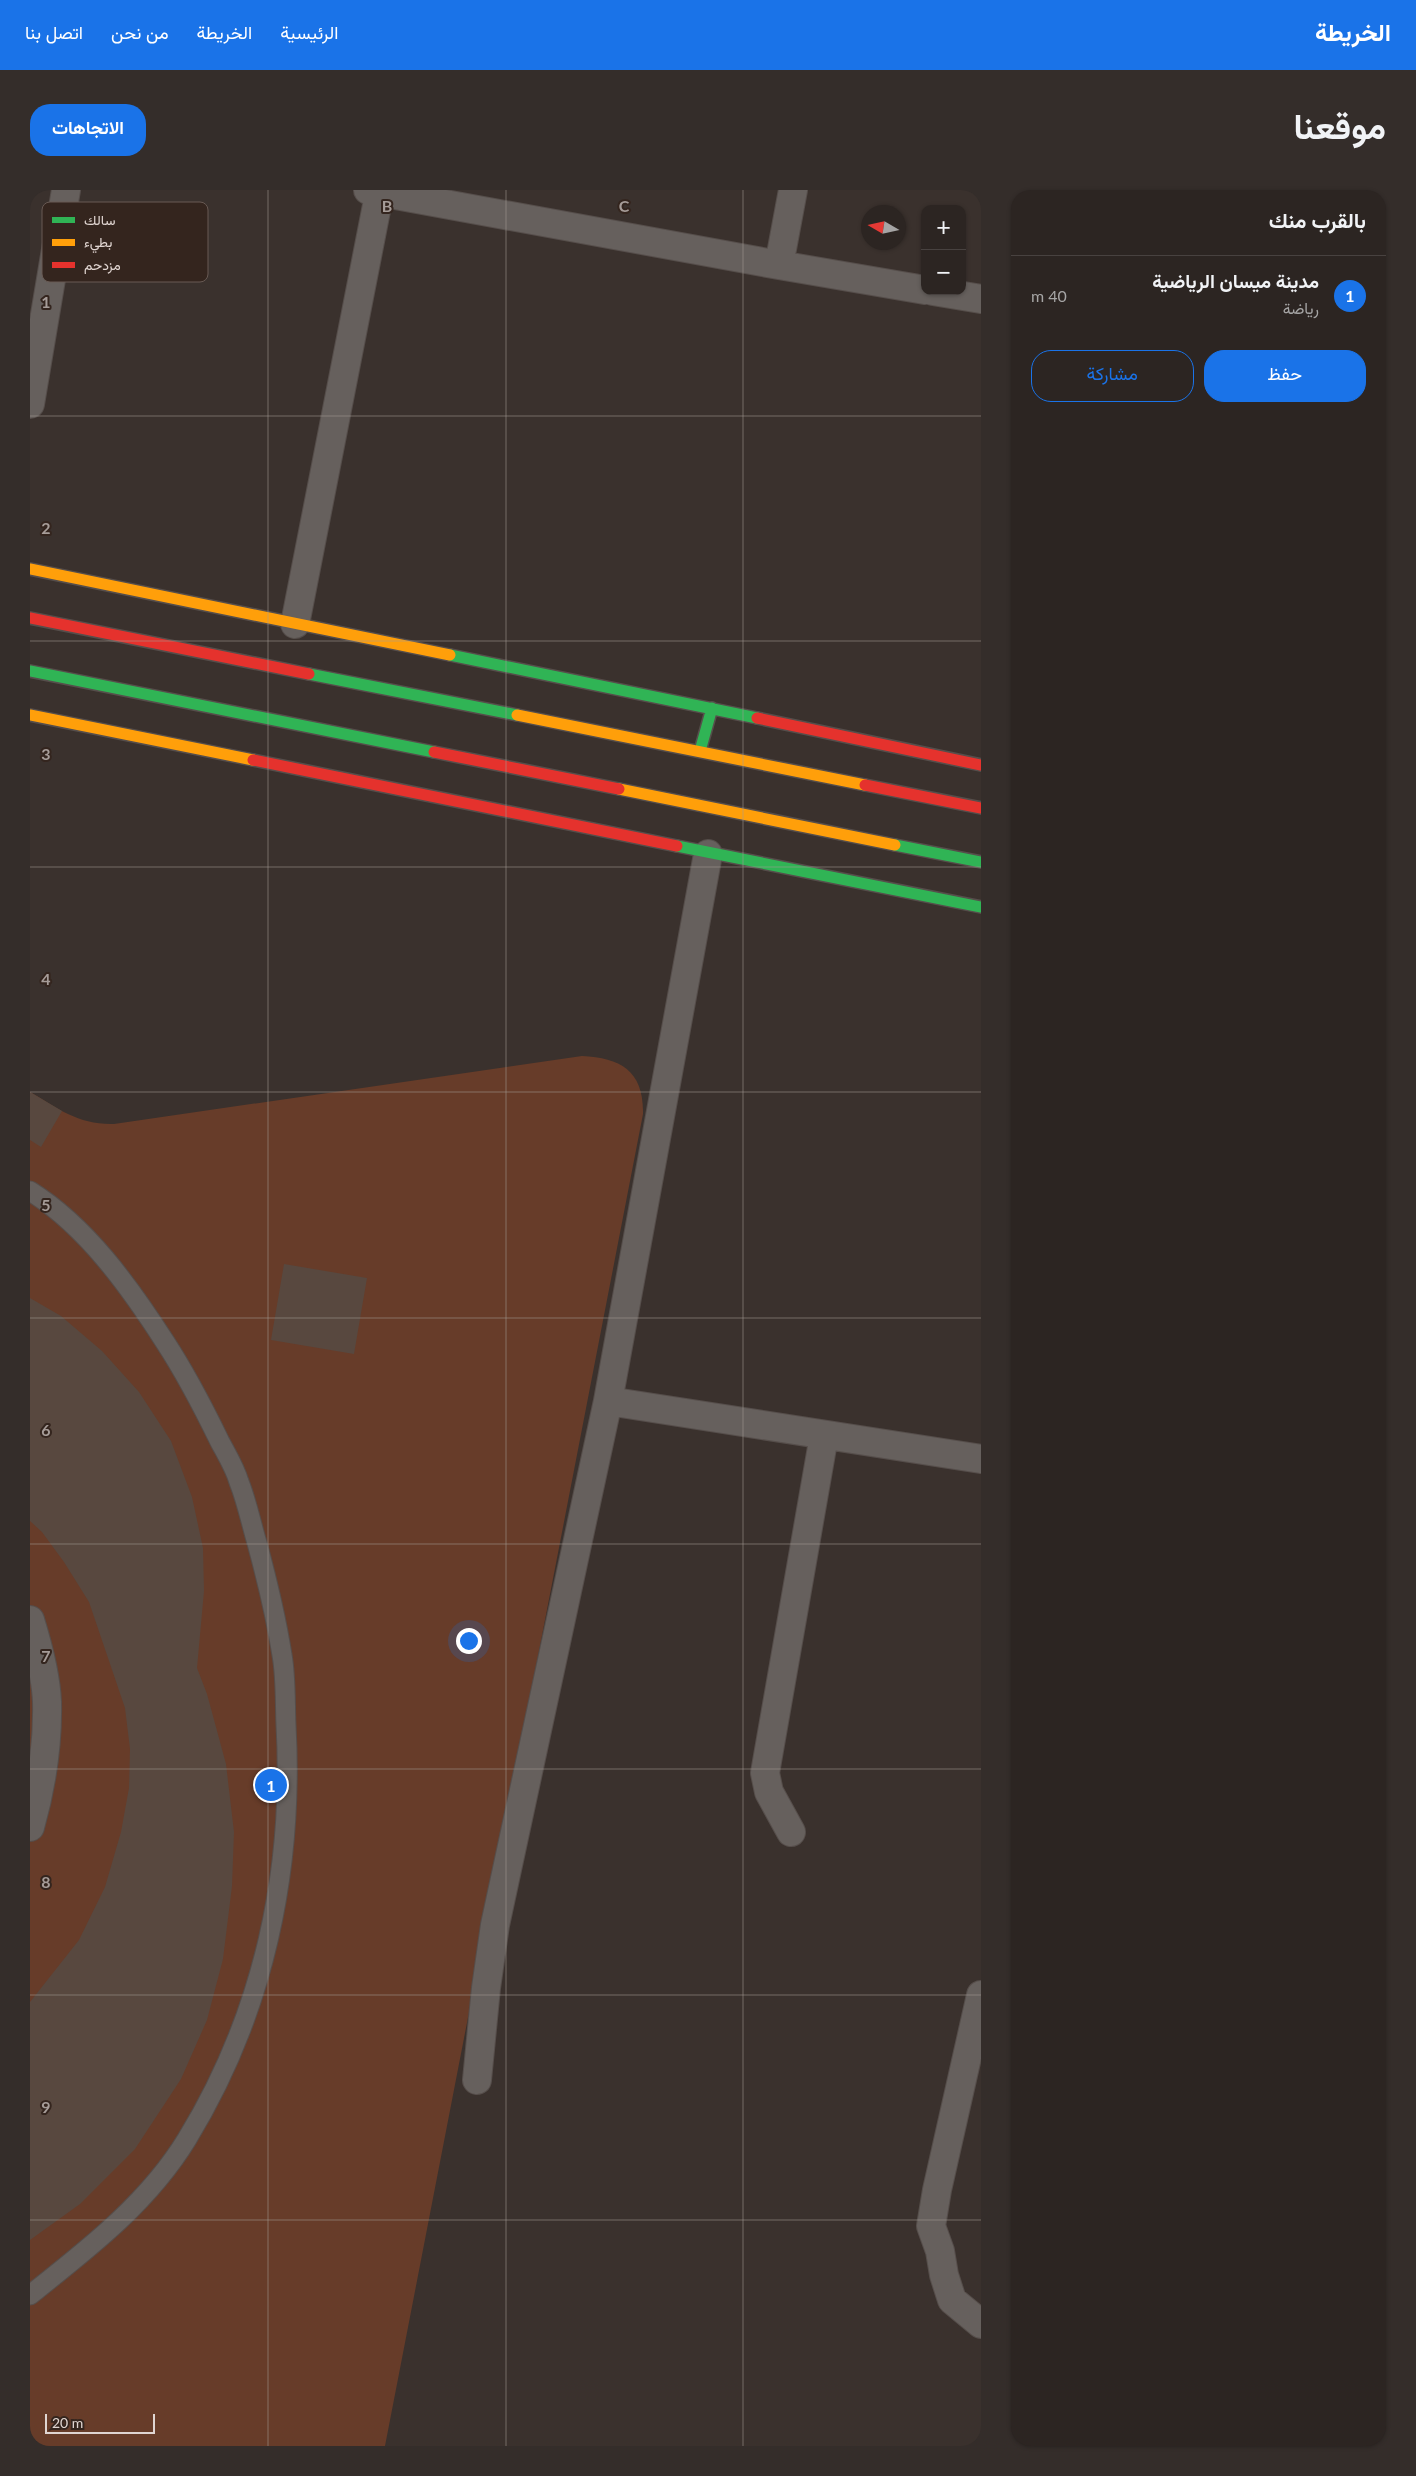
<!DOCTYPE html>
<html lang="ar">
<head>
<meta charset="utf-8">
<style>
	:root { --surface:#2c2522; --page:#342d2a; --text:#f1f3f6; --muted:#a6a5a5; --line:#484240; --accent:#1a73e8 }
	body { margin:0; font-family:Lato,Vazirmatn,sans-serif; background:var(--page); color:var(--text); direction:rtl }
	.controls { position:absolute; right:15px; top:15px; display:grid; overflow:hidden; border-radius:10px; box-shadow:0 1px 4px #0004 }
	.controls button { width:45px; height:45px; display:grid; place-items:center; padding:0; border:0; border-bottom:1px solid var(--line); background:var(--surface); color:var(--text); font:25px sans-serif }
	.compass { position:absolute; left:831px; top:15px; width:45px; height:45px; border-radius:50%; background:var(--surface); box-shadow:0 1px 4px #0004; rotate:279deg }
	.scale { position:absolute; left:15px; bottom:12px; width:110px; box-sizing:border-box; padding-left:5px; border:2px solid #e0d5d1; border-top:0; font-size:14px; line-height:18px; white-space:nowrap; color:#e0d5d1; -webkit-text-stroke:4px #34251e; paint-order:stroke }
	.you { position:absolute; left:438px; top:1450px; width:18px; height:18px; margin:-12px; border:4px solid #fff; border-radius:50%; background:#1a73e8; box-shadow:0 0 0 8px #1a73e833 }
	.badge { display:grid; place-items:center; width:32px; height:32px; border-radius:50%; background:var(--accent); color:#fff; font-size:16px; font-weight:700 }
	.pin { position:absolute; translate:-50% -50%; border:2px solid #fff; box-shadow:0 1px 5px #0006 }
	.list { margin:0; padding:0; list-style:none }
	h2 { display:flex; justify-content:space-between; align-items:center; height:65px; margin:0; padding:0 20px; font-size:21px }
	h2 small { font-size:16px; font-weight:400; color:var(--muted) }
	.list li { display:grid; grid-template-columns:32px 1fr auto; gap:15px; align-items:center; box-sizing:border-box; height:80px; padding:0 20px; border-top:1px solid var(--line) }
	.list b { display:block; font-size:19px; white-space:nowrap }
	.list p { margin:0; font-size:16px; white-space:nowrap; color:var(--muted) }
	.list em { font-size:16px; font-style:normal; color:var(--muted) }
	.actions { display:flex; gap:10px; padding:15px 20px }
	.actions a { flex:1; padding:11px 0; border:1px solid var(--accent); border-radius:20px; text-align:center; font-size:18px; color:var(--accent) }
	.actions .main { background:var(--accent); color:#fff }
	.map { position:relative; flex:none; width:951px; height:2256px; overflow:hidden; direction:ltr; border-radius:20px }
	header { display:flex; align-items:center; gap:30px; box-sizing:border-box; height:70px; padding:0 25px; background:var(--accent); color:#fff }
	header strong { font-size:24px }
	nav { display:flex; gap:28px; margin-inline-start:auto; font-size:18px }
	.intro { display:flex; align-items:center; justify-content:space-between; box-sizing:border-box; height:120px; padding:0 30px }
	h1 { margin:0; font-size:35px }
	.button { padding:12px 22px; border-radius:20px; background:var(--accent); color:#fff; font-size:18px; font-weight:700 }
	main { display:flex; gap:30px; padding:0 30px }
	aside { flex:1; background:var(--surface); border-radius:20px; box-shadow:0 1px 4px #0004 }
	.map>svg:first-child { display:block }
</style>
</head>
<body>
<header>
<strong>الخريطة</strong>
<nav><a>الرئيسية</a><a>الخريطة</a><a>من نحن</a><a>اتصل بنا</a></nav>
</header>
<div class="intro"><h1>موقعنا</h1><a class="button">الاتجاهات</a></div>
<main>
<aside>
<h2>بالقرب منك<small></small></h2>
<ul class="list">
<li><span class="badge">1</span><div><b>مدينة ميسان الرياضية</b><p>رياضة</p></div><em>40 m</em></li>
</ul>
<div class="actions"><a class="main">حفظ</a><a>مشاركة</a></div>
</aside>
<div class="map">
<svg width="951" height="2256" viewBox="0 0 951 2256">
	<rect width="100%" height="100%" fill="#3a312d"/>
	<!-- green -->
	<path fill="#673c29" d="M552,866c39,2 62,15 61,58l-258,1332h-355v-1354c29,17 49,33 84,32z"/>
	<!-- building -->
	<path fill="#58483f" d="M0,902l32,19 -21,36 -11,-7z
		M254,1074l83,14 -13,76 -83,-14z
		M0,1108l31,18 41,35 37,41 32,49 21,56 11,51 1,43 -7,77 10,26 19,70 8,68 -2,54 -9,73 -16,61 -26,59 -46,70 -55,55 -50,36v-238l49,-62 26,-53 16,-55 8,-44 1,-39 -5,-41 -36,-106 -25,-40 -22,-30 -12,-11z"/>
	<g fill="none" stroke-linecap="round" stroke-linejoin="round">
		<!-- lane casing -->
		<g stroke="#564e4b" stroke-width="21">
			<path id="lane" d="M0,1001c56,35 99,95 135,151 21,32 38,65 55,100 7,13 15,26 19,40 8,20 12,41 18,61 10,37 19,74 25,112 4,22 3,47 4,70 8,145 -22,288 -99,414 -39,64 -99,110 -157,156"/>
		</g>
		<!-- street casing -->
		<g stroke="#564e4b" stroke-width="30">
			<path id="street" d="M338,0l411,75 146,25
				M749,75l14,-75
				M903,101l48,8
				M0,214l36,-214
				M265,434l85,-434
				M578,1211l373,58
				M0,1430c8,26 16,55 17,82 1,41 -6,86 -17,125
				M761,1642l-22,-40 -4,-19 59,-337
				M951,1805l-44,195 -6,36 9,25 4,24 8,25 29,24
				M447,1890l9,-92 9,-63 113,-524 100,-547"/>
		</g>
		<!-- fast casing -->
		<g stroke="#564e4b" stroke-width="14">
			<path id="fast" d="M420,465l307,63
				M0,481l404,81
				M279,484l208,41
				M670,561l12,-43
				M865,655l86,17
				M647,656l304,61"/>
		</g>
		<!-- slow casing -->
		<g stroke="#564e4b" stroke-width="14">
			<path id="slow" d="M0,379l420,86
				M0,525l223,45
				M487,525l348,70
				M589,599l276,56"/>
		</g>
		<!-- jam casing -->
		<g stroke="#564e4b" stroke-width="14">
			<path id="jam" d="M0,428l279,56
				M727,528l224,47
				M404,562l185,37
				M223,570l424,86
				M835,595l116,23"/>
		</g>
		<!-- lane -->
		<use href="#lane" stroke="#66605d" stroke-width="19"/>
		<!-- street -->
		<use href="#street" stroke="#66605d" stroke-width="28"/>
		<!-- fast -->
		<use href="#fast" stroke="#30b455" stroke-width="11"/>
		<!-- slow -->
		<use href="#slow" stroke="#ff9f0a" stroke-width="11"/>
		<!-- jam -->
		<use href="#jam" stroke="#e5322d" stroke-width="11"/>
	</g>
	<!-- grid -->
	<path fill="none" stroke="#a69c98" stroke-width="1" stroke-opacity="0.55" d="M238,0v2256M476,0v2256M713,0v2256M0,226h951M0,451h951M0,677h951M0,902h951M0,1128h951M0,1354h951M0,1579h951M0,1805h951M0,2030h951"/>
	<!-- legend -->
	<rect x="12" y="12" width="166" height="80" rx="8" fill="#34251e" stroke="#685a54" stroke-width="1"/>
	<rect x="22" y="27" width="23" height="6" fill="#30b455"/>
	<rect x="22" y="49" width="23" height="7" fill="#ff9f0a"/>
	<rect x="22" y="72" width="23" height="6" fill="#e5322d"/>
	<g font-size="14" fill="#e0d5d1">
		<text x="54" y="35">سالك</text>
		<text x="54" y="57">بطيء</text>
		<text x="54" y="80">مزدحم</text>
	</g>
	<g font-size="16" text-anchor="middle" font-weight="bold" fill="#a69c98" stroke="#34251e" stroke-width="4" stroke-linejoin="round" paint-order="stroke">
		<text x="357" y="22">B</text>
		<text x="594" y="22">C</text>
		<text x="16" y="118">1</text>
		<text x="16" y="344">2</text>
		<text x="16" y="570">3</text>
		<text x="16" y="795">4</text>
		<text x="16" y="1021">5</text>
		<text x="16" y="1246">6</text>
		<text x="16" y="1472">7</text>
		<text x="16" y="1698">8</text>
		<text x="16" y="1923">9</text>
	</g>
</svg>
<div class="controls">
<button>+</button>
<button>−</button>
</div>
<svg class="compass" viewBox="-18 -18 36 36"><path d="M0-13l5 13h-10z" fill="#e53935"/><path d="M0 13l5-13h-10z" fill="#a6a5a5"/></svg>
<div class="scale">20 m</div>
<div class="you"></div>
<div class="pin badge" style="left:241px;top:1595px">1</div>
</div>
</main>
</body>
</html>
